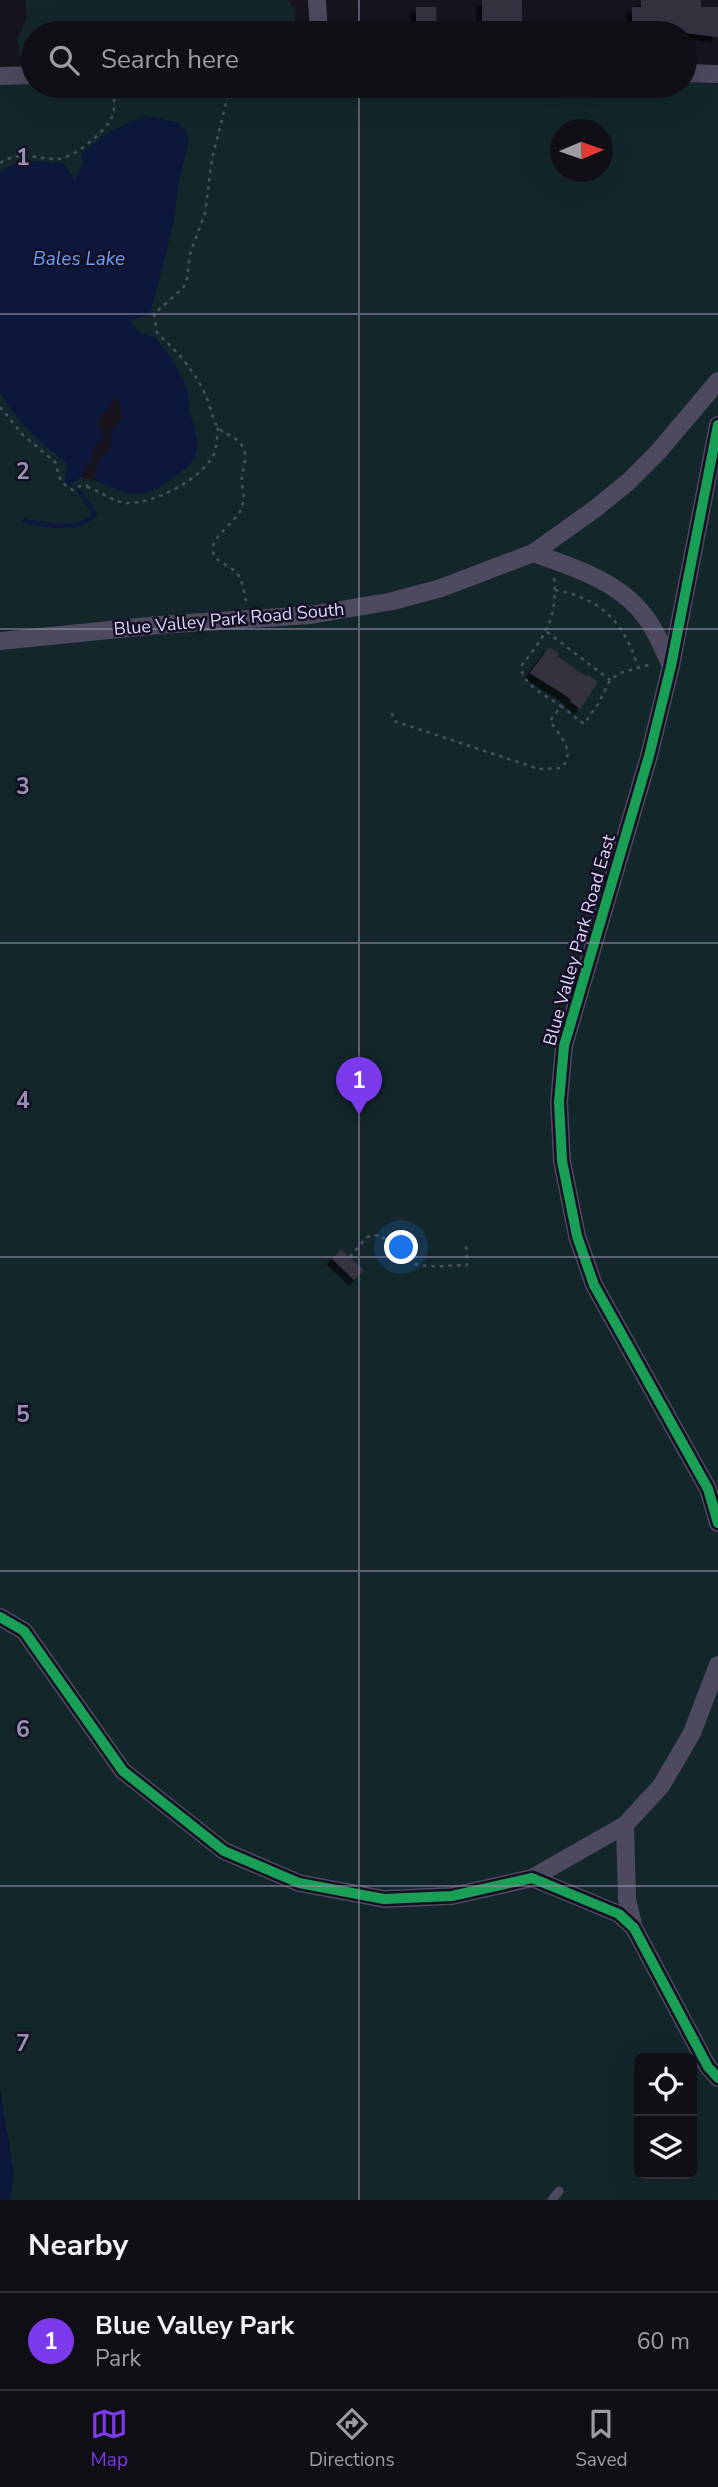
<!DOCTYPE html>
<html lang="en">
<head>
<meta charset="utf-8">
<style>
	:root { --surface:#110f16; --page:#1a181f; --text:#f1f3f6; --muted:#9c9ca1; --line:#302f35; --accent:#7c3aed }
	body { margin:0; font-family:"Nunito Sans",sans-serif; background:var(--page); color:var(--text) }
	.controls { position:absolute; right:21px; bottom:21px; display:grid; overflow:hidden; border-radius:10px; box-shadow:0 7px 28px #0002 }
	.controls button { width:63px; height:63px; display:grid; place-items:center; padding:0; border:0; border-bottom:2px solid var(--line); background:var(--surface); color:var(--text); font:35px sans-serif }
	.compass { position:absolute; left:550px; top:119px; width:63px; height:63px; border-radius:50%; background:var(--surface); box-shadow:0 7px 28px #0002; rotate:88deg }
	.you { position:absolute; left:402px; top:1248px; width:24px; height:24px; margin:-18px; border:5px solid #fff; border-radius:50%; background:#1a73e8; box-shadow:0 0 0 10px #1a73e833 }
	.badge { display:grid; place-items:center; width:46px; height:46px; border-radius:50%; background:var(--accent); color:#fff; font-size:23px; font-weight:700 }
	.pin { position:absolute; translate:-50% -58px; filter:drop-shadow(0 2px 4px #0008) }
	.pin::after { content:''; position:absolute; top:37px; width:24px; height:21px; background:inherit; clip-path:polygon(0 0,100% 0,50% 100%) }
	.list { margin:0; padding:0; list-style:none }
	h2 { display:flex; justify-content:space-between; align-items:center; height:91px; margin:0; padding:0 28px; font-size:30px }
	h2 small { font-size:23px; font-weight:400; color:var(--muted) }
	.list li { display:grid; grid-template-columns:46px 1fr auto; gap:21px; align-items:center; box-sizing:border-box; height:98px; padding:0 28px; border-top:2px solid var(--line) }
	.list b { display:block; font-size:26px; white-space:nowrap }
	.list p { margin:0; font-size:23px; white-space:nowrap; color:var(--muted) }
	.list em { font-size:23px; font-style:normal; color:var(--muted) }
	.icon { flex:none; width:38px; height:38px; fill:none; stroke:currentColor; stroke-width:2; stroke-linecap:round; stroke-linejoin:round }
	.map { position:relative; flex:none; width:718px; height:2200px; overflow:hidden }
	.search { position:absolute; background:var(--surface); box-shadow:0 7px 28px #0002; left:21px; right:21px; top:21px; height:77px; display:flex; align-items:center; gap:18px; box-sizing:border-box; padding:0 24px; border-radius:38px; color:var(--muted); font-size:26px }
	.sheet { height:189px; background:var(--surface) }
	nav { display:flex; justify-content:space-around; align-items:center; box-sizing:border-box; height:98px; border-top:2px solid var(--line); background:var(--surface); font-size:19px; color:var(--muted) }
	nav a { display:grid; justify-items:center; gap:4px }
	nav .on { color:var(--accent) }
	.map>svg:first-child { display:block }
</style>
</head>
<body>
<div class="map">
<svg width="718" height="2200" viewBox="0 0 718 2200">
	<defs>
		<filter id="shadow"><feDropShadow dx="-5.5" dy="5.5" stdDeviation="0" flood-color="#0009"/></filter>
	</defs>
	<rect width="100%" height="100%" fill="#17141e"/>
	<!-- green -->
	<path fill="#13272a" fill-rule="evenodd" d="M25,0h263l7,9v19l-7,5h-52l-12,-9 -13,-1 -1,10h-177v32l-11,-2 -5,-22 10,-24z
		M685,79l33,2v2119h-718v-2117l33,1v2h652zM560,130h42v42h-42zM639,2058h53v116h-53z"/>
	<!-- water -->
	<path fill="#0d173c" d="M145,116l32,6 8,7 4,12 -10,39 -5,41 -9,37 -15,56 -20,7 11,13 14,3c13,17 28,35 33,56 2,7 0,15 2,21 11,30 14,44 -17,64 -10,7 -21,15 -34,16 -19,1 -38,-13 -56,-18l-14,10 -4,-6 2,-16c-26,-22 -51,-42 -67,-72v-220c26,-17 35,-9 62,-10l13,17 8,-15 -2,-11 30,-22z
		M0,2089l14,84 -4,27h-10z"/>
	<!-- pier -->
	<path fill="#17141e" d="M118,395l4,24 -11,12 -1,18 -11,10 -5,22 -12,-3 1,-9 8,-7 3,-15 10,-10 -7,-16z"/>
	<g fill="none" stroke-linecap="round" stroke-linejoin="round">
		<!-- stream -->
		<path stroke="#0d173c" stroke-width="4.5" d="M24,521c24,4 53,12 71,-7l-16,-23"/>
	</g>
	<!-- building -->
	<path fill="#363240" filter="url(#shadow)" d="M482,0h40v29h-23v4h-17z
		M641,0h60v7h17v30l-33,-4h-53v-26h9z
		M416,7h20l1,26h-21z
		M549,647l10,7 -2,2 30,21 1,-2 10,7 -18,27 -10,-8 1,-2 -41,-26z
		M341,1249l23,21 -10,10 -22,-21z"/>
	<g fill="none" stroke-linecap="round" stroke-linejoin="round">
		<!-- path -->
		<path stroke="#48505f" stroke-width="2.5" stroke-dasharray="3.5 5" stroke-linecap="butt" d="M228,95l-16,64 -7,54 -15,41 -3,25 -4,9 -29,26 3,19c21,19 37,37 49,63 4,9 6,22 11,30 7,10 23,10 27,24 3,9 -1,18 -2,26 -1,9 3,19 1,27 -2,18 -33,32 -30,48 1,11 16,14 23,21 7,9 8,20 10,30
			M0,163c24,-14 35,-3 58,-4 15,0 49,-29 54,-42 3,-7 2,-15 2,-22
			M0,407l23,28 33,28c2,13 4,21 17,27l7,-4 7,1 1,-8
			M87,487c13,4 26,15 40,16 27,1 75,-24 87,-49 3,-8 3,-18 4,-27
			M554,578c4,40 -9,57 -32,87 -4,18 27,32 39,41
			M555,590c46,8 69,32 83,77
			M547,632l63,48
			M392,713l2,8 145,48 22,-1c16,-16 -1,-32 -11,-47l11,-15 23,18 14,-20 12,-24 10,-7 32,-9
			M350,1257l17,-20 13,-2c8,6 12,15 20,21 17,15 46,9 67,9l-1,-23"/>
		<!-- lane -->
		<path stroke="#4d495e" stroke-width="9" d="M552,2200l7,-9"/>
		<!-- street -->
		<path stroke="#4d495e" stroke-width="18" d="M317,0l2,33
			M685,73l33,1
			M0,76l33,-1
			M718,425l-47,241 -22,90 -85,290 -5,56 3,59 15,75 17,49 114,204 10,34
			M533,553c42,15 90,29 116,69 9,13 15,29 22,44
			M0,641l159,-16 152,-10 82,-14 48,-13 92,-35 62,-44 33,-27 30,-30 60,-71
			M0,1617l24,14 99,140 101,80 75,32 85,16 68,-3 80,-18 87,36 15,14 74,139 10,11
			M625,1825l2,74 7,29
			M532,1878l93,-53 36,-39 31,-53 26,-68"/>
		<!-- cycleway casing -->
		<g stroke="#150f23" stroke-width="15">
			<path id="cycleway" d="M718,425l-47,241 -22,90 -85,290 -5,56 3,59 15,75 17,49 114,204 10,34
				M0,1617l24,14 99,140 101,80 75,32 85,16 68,-3 80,-18 87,36 15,14 74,139 10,11"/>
		</g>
		<!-- cycleway -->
		<use href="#cycleway" stroke="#1a9f57" stroke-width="10"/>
	</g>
	<!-- grid -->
	<path fill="none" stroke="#9890af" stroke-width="2" stroke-opacity="0.55" d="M359,0v33M359,86v2114M0,314h718M0,629h718M0,943h718M0,1257h718M0,1571h718M0,1886h718"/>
	<g text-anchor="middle" stroke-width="5" stroke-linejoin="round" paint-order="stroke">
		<!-- street labels -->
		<g font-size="18" fill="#ded3fd" stroke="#150f23">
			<text transform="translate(229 619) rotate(-5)" y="6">Blue Valley Park Road South</text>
			<text transform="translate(579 940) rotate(-74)" y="6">Blue Valley Park Road East</text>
		</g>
		<!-- water labels -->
		<g font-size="19" font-style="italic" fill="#66a0f8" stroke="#150f23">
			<text x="79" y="265">Bales Lake</text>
		</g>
	</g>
	<g font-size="23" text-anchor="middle" font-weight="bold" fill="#9890af" stroke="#150f23" stroke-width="5" stroke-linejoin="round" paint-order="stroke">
		<text x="23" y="165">1</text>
		<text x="23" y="479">2</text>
		<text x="23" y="794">3</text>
		<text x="23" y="1108">4</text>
		<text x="23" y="1422">5</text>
		<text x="23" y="1737">6</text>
		<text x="23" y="2051">7</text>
	</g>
</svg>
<div class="controls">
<button><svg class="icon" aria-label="locate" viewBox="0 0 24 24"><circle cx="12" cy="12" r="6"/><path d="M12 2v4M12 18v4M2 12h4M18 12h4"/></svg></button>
<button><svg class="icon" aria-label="layers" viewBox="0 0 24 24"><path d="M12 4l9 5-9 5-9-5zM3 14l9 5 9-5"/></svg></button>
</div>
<svg class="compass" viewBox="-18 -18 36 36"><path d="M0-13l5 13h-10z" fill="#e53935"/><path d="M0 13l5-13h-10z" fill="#9c9ca1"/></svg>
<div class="you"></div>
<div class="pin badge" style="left:359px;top:1115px">1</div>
<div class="search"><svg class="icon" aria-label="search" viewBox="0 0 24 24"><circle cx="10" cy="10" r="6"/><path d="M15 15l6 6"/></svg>Search here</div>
</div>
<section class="sheet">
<h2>Nearby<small></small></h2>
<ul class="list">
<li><span class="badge">1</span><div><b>Blue Valley Park</b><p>Park</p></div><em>60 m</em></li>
</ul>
</section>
<nav>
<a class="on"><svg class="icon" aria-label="map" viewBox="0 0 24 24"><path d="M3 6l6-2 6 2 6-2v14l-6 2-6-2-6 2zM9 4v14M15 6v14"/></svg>Map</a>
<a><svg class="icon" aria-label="directions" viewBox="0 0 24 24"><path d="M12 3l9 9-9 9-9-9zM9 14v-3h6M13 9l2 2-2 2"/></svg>Directions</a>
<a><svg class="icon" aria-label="saved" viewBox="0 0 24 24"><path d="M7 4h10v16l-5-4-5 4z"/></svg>Saved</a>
</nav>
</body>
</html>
